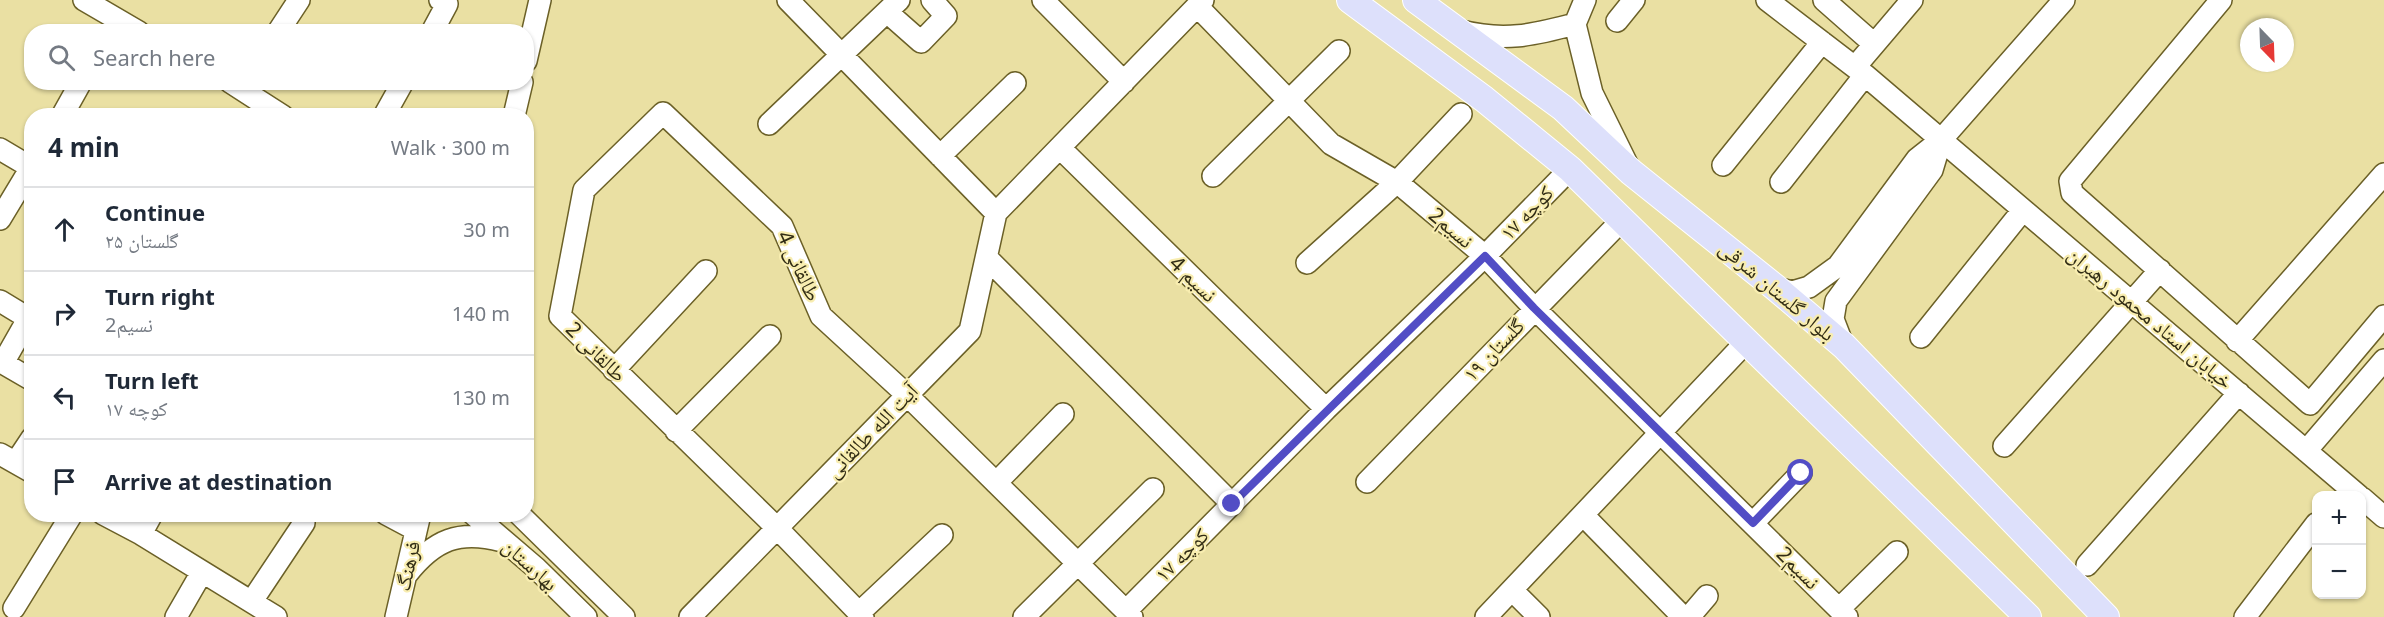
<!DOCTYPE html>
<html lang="en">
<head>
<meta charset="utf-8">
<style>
	:root { --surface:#fff; --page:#f2f2f3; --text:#1f2937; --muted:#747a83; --line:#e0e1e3 }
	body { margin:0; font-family:"Noto Sans","Noto Naskh Arabic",sans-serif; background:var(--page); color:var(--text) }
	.controls { position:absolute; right:18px; bottom:18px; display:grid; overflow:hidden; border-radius:12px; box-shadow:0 2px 4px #0004 }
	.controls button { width:54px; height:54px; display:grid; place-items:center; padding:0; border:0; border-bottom:2px solid var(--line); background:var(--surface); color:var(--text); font:30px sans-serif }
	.compass { position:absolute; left:2240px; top:18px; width:54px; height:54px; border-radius:50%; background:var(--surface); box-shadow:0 2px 4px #0004; rotate:157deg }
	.stop { position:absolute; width:18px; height:18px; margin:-14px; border:4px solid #524dc5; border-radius:50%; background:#fff }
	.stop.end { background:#524dc5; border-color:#fff; box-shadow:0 2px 6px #0008 }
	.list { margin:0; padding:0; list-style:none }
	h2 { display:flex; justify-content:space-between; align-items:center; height:78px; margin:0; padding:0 24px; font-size:26px }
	h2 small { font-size:20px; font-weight:400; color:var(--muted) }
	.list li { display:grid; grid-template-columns:39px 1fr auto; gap:18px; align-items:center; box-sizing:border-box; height:84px; padding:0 24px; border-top:2px solid var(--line) }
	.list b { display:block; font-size:22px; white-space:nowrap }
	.list p { margin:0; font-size:20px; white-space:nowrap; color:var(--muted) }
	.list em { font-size:20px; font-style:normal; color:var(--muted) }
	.icon { flex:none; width:33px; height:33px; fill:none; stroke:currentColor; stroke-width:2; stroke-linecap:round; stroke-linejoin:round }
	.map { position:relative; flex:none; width:2384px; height:617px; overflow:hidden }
	.search { position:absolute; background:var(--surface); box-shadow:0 2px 4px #0004; left:24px; top:24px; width:510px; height:66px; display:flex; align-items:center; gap:15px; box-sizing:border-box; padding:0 21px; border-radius:24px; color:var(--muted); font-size:22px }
	.panel { position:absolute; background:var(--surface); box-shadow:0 2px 4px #0004; left:24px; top:108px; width:510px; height:414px; border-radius:24px }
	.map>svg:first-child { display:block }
</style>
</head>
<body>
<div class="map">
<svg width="2384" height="617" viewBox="0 0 2384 617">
	<rect width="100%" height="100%" fill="#eae0a3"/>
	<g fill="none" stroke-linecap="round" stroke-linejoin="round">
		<!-- minor casing -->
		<g stroke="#6b6027" stroke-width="24">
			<path id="minor" d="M84,0l55,32
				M788,0l208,213
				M1043,0l81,82
				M1767,0l98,75 494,421
				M1824,0l50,44
				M2221,0l-151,181 2,12 238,211 74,-88
				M1197,6l134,138 66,38 88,74 49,52 313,309
				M887,12l34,30 25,-26 -14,-16
				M1617,21l17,-21
				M1575,24l17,69 36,73
				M1575,24l10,-24
				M1461,31c43,11 72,4 114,-7
				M278,32l21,-32
				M432,32l15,-28 -7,-4
				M526,61l14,-61
				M1855,67l57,-67
				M230,82l53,34
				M62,116l19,-34
				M384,116l19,-34
				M514,116l8,-34
				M769,124l130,-124
				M1060,148l266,261
				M0,149l32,19
				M940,156l75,-73
				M1723,165l99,-123
				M1213,176l126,-125
				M1781,182l84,-107
				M996,213l207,-213
				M0,219l32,-53
				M988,259l244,245
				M1307,263l90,-81 64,-68
				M1776,288l16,4 17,-5 29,-21 79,-107 24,-19 123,-140
				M0,301l28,17
				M32,312l-29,51 29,17
				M1921,337l102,-127
				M2237,341l147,-167
				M1843,345l-10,-26 3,-18 96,-131 9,-30
				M614,370l92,-99
				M676,431l94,-95
				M2004,446l156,-176
				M2306,451l78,-91
				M0,454l32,18
				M16,462l16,-24
				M1367,482l255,-262
				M996,483l67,-69
				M2362,498l22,19
				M103,514l38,20 135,83
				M386,514l30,16
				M473,514l63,54 50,49
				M519,514l105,103
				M1583,515l100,102
				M1753,523l48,-50
				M141,534l11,-20
				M2087,565l152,-172
				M407,574c27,-34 52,-45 95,-33
				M1512,590l27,27
				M252,601l52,-78
				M14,608l58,-94
				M1839,609l58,-57
				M1126,611l200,-202 159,-153 85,-87
				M859,613l83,-78
				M176,617l26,-45
				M396,617l24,-103
				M690,617l280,-286 26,-118
				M863,617l-86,-89 -217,-212 24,-126 79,-77 119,113 39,90 86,79 225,222
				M1024,617l129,-128
				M1486,617l261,-276
				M1689,617l18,-21
				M2245,617l71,-93"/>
		</g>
		<!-- major casing -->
		<g stroke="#fff" stroke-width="28">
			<path id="major" d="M1350,0l134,99 86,70 458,448
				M1416,0l147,108 68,64 145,116 68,58 262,271"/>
		</g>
		<!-- minor -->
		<use href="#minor" stroke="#fff" stroke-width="21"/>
		<!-- major -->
		<use href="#major" stroke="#dde0fb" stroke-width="26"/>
	</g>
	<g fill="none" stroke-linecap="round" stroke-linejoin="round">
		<!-- route -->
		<path stroke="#524dc5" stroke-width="8" d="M1232,504l253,-248 49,52 219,215 48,-50"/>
	</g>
	<g text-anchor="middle" stroke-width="4.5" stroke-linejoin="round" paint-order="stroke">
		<!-- street labels -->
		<g font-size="21" fill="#322d15" stroke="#f8edb0">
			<text transform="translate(1527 213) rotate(-46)" y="7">کوچه ۱۷</text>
			<text transform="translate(1451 228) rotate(40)" y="7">نسیم2</text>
			<text transform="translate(799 266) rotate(65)" y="7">طالقانی 4</text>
			<text transform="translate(1193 279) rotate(44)" y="7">نسیم 4</text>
			<text transform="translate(1777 291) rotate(40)" y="7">بلوار گلستان شرقی</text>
			<text transform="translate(2150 318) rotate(40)" y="7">خیابان استاد محمود رهبران</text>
			<text transform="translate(1494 350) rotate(-46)" y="7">گلستان ۱۹</text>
			<text transform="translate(596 352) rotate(45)" y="7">طالقانی 2</text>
			<text transform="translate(872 431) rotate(-46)" y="7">آیت الله طالقانی</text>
			<text transform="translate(1182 555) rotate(-45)" y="7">کوچه ۱۷</text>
			<text transform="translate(530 565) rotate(42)" y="7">بهارستان</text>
			<text transform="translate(408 566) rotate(-77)" y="7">فرهنگ</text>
			<text transform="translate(1798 568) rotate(45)" y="7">نسیم2</text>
		</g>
	</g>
</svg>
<div class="controls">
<button>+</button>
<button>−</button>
</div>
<svg class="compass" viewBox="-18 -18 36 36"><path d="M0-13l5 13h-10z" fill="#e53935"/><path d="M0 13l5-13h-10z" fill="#747a83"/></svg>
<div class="stop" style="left:1801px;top:473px"></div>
<div class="stop end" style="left:1232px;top:504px"></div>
<div class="search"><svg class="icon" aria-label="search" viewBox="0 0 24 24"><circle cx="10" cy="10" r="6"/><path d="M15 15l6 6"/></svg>Search here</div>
<section class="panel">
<h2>4 min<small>Walk · 300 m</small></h2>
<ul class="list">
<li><svg class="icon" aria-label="ahead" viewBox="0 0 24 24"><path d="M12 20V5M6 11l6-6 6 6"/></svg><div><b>Continue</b><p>گلستان ۲۵</p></div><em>30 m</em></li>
<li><svg class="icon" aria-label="right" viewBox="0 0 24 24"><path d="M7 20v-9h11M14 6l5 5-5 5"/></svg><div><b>Turn right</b><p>نسیم2</p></div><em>140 m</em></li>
<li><svg class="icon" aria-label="left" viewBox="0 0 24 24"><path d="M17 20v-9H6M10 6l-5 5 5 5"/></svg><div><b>Turn left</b><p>کوچه ۱۷</p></div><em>130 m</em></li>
<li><svg class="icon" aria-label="arrive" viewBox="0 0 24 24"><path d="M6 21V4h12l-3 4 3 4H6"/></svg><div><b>Arrive at destination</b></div></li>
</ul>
</section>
</div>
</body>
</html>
